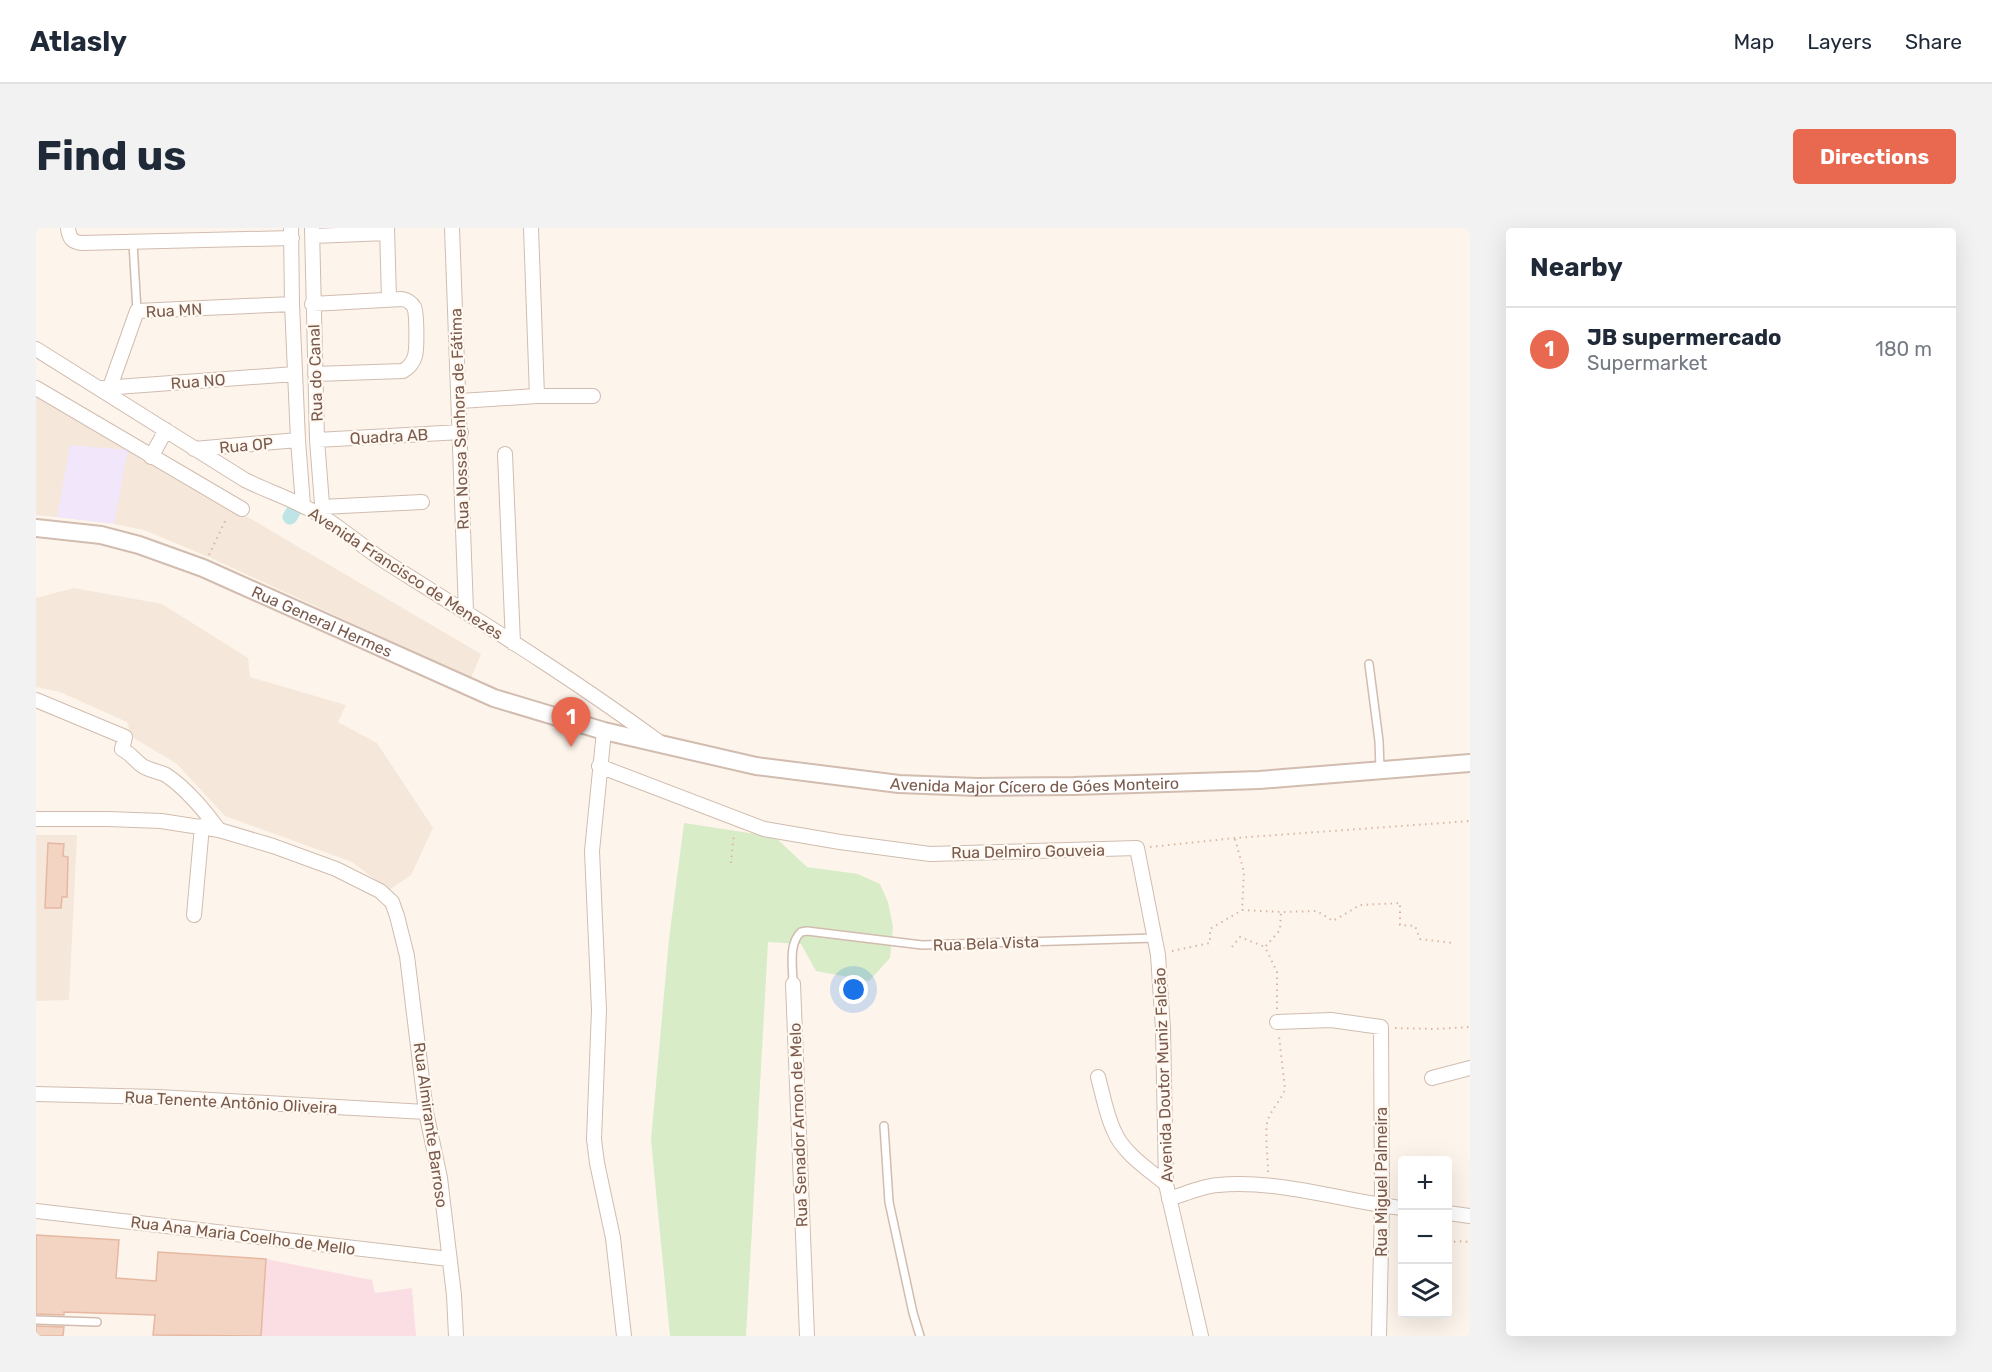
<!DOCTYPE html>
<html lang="en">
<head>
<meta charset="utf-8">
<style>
	:root { --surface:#fff; --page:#f2f2f3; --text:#1f2937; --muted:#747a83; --line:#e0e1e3; --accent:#e8694f }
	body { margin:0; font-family:Rubik,sans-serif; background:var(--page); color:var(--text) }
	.controls { position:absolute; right:18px; bottom:18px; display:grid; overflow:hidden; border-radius:6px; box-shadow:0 6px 24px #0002 }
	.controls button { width:54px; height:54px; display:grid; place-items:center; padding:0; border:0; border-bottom:2px solid var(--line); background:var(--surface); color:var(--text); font:30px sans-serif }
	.you { position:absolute; left:818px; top:762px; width:21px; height:21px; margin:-15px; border:4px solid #fff; border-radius:50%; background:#1a73e8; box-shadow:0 0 0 9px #1a73e833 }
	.badge { display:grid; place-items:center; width:39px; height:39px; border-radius:50%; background:var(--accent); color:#fff; font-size:20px; font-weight:700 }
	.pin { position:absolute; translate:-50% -50px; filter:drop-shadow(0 2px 3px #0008) }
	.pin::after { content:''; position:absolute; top:32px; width:21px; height:18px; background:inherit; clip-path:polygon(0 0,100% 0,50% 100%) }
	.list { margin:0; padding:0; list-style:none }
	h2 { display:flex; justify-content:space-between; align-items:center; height:78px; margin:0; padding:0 24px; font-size:26px }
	h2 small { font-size:20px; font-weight:400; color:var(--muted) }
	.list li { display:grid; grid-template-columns:39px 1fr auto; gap:18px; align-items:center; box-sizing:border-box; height:84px; padding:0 24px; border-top:2px solid var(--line) }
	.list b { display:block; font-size:22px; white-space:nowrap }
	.list p { margin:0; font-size:20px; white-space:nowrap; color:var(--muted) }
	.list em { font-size:20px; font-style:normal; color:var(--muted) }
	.icon { flex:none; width:33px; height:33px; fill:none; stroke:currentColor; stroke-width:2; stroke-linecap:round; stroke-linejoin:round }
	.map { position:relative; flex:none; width:1434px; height:1108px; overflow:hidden; border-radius:6px }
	header { display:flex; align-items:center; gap:36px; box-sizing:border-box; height:84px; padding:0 30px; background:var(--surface); border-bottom:2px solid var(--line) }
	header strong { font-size:28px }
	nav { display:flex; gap:33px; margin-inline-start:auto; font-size:21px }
	.intro { display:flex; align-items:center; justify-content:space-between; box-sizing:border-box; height:144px; padding:0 36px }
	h1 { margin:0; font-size:42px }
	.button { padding:15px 27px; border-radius:6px; background:var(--accent); color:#fff; font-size:21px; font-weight:700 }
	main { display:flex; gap:36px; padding:0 36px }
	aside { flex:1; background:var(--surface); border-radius:6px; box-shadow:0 6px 24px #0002 }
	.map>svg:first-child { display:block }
</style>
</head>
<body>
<header>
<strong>Atlasly</strong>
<nav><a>Map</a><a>Layers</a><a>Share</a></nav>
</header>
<div class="intro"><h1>Find us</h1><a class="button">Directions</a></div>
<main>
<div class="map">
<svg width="1434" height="1108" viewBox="0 0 1434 1108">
	<rect width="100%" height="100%" fill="#fdf5eb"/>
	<!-- residential -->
	<path fill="#f5e7d9" d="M0,165l445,261 -10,24 -260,-120 -67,-28 -40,-8 -68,-7z
		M38,360l88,16 86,54 2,19 96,28 -8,17 39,21 56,85 -22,47 -22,15 -37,-28 -127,-46 -48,-52 -45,-27 -5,-15 -67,-30 -24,-5v-89z
		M0,607h41l-8,165 -33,1z"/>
	<!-- education -->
	<path fill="#f2e7fa" d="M34,217l58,5 -14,74 -57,-7z"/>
	<!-- medical -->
	<path fill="#fbdee3" d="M230,1031l106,21 3,13 37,-5 4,48h-155z"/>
	<!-- green -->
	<path fill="#d8ecc8" d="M648,595l91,14 32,30 51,7 22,10 8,18 5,25 -3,31 -21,23 -53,-10 -15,-27 -33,-2 -22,394h-76l-19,-196 18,-201z"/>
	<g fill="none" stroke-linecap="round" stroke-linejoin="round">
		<!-- canal -->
		<path stroke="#bee4e8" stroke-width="15" d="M254,289l6,-10"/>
	</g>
	<!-- building -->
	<path fill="#f3d3c2" stroke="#e6b8a2" stroke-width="1.5" d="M12,615l16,1 -1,12 5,1 -1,40h-5l-1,11h-16z
		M0,1007l83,5 -3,38 40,3 2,-29 108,7 -5,77 -108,-1 2,-20 -91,-3v3l-28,-1z
		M0,1098l28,1 -1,9h-27z"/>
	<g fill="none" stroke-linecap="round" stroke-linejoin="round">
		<!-- service casing -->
		<g stroke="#d1bcaf" stroke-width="10">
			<path id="service" d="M97,15l4,68
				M1333,436l10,77 1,28
				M757,756c0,-17 -5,-40 8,-52l6,-1 115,14 233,-7
				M848,898l5,76 24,111 7,23
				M0,1092l61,2"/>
		</g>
		<!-- minor casing -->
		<g stroke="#d1bcaf" stroke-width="16">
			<path id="minor" d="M32,0c1,10 4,14 14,15l210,-5
				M255,0l1,76 6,136 5,65
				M276,0l5,212 6,77
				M351,0l2,71
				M416,0l14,383
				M495,0l6,168
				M277,8l74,-3
				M276,76l90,-5c5,1 9,3 12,8 3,6 3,42 1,49 -2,7 -5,11 -12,15l-88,3
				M0,121l209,131c20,10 39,16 58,26 30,14 55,38 83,56 92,58 185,115 273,180
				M74,159l27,-76 155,-7
				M0,160l206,121
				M67,160l192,-14
				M424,173l77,-5h56
				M281,212l144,-8
				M158,221l104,-9
				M469,226l8,189
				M115,229l15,-27
				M286,279l100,-5
				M0,472l89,37 -3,12c10,6 10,8 18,15 6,6 18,7 26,11 21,14 38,35 53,55
				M568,503l-12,120 7,159 -5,129 3,24 16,75 11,98
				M563,538l165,63 76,13 90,12 207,-6 21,107 5,74 3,155 35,152
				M0,591h72l53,2 58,9 54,16 63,23 44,22 12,11 5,14 10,40 19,156 14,66 14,117 2,41
				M158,687l8,-89
				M757,756l14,352
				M1241,794l54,-2 50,7 1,179 -3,130
				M1062,849c5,18 8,37 16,54 9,22 34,38 52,53
				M1396,850l38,-10
				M0,866l122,3 268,15
				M1133,971c16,-5 33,-13 49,-14 59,-6 126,16 184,23
				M0,983l413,48
				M1412,985l22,3"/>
		</g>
		<!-- tertiary casing -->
		<g stroke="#d1bcaf" stroke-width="20">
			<g id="tertiary">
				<path id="s1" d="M0,300l65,7 38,10 64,23 291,130 110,33 152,35 143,18 78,3 97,-1 185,-6 211,-17"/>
			</g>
		</g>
		<!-- path -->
		<path stroke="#d9b6a4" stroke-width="2" stroke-dasharray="1.5 4.5" stroke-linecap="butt" d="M173,327l18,-38
			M1199,611l9,33 -2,38
			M1114,619l85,-9 235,-17
			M695,635l3,-30
			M1196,719l8,-10 25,10
			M1136,723l38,-8v-14l32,-19 39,2 36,-1 16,10 27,-16 40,-2v22l15,1 5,13 33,4
			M1241,781v-37l-12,-25 15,-17 1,-18
			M1359,800l39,1 36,-2
			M1232,944c0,-15 -3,-34 -1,-49 3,-13 14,-22 18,-34l-6,-53
			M1412,1015l10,-2 12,1"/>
		<!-- service -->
		<use href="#service" stroke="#fff" stroke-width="7"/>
		<!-- minor -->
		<use href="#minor" stroke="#fff" stroke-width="14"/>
		<!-- tertiary -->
		<use href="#tertiary" stroke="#fff" stroke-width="16"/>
	</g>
	<g text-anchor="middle" stroke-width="4.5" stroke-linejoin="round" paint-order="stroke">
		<!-- street labels -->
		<g font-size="16" fill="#7a5a4c" stroke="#fff9f2">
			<text transform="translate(138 82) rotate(-3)" y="6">Rua MN</text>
			<text transform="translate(279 145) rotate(-92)" y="6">Rua do Canal</text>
			<text transform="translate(162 153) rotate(-4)" y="6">Rua NO</text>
			<text transform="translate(423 191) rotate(-92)" y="6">Rua Nossa Senhora de Fátima</text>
			<text transform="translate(353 208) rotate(-3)" y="6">Quadra AB</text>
			<text transform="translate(210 217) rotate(-5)" y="6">Rua OP</text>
			<text transform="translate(370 345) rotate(33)" y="6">Avenida Francisco de Menezes</text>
			<text dy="6" stroke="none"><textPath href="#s1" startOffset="303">Rua General Hermes</textPath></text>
			<text dy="6" stroke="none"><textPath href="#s1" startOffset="1042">Avenida Major Cícero de Góes Monteiro</textPath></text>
			<text transform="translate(992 623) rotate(-1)" y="6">Rua Delmiro Gouveia</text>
			<text transform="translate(950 715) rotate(-2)" y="6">Rua Bela Vista</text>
			<text transform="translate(1127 847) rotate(-92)" y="6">Avenida Doutor Muniz Falcão</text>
			<text transform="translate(195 874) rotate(3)" y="6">Rua Tenente Antônio Oliveira</text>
			<text transform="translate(395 897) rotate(82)" y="6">Rua Almirante Barroso</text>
			<text transform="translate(762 897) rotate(-92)" y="6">Rua Senador Arnon de Melo</text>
			<text transform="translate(1345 954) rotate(-90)" y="6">Rua Miguel Palmeira</text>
			<text transform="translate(207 1007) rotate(7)" y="6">Rua Ana Maria Coelho de Mello</text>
		</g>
	</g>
</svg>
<div class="controls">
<button>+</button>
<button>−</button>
<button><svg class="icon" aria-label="layers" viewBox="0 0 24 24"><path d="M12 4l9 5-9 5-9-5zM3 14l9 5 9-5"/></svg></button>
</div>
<div class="you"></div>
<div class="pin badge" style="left:535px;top:519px">1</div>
</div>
<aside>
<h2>Nearby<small></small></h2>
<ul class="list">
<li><span class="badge">1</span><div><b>JB supermercado</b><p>Supermarket</p></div><em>180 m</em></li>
</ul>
</aside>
</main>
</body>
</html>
